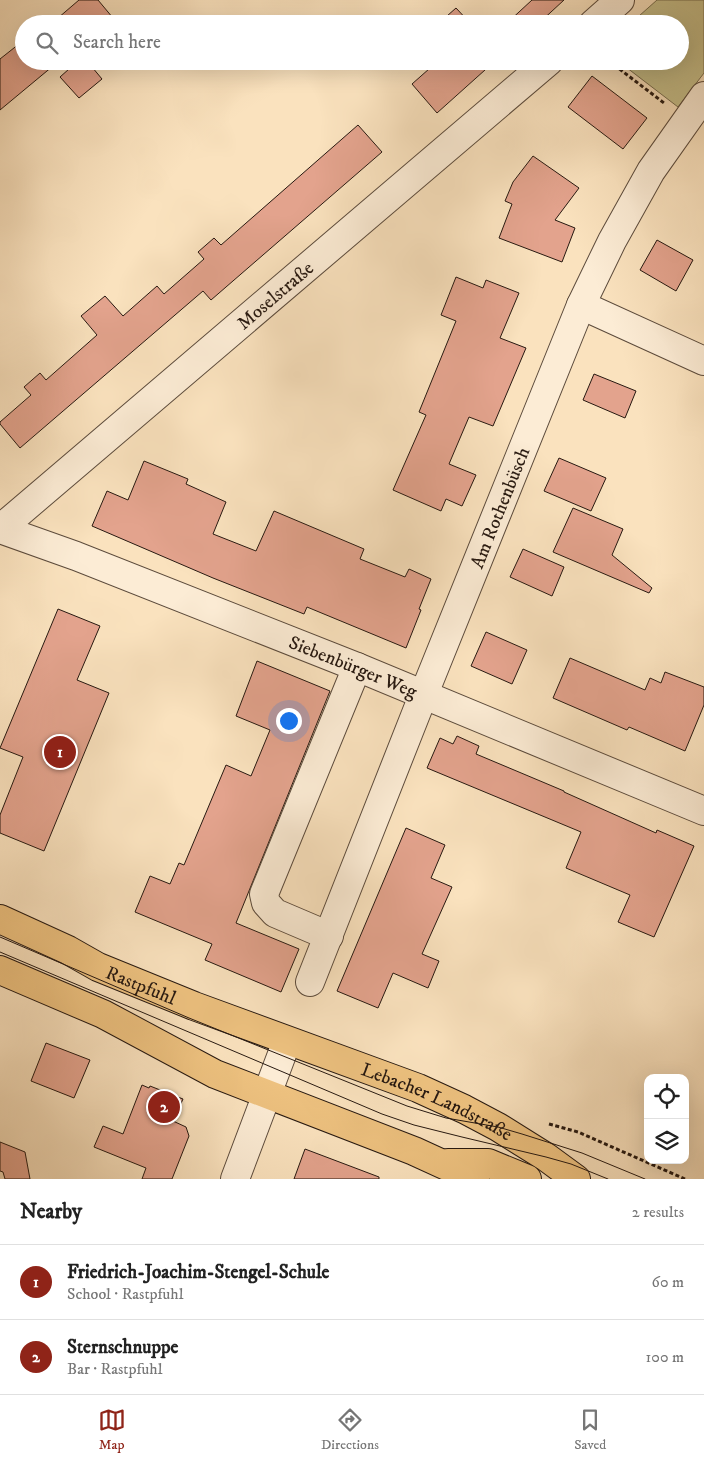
<!DOCTYPE html>
<html lang="en">
<head>
<meta charset="utf-8">
<style>
	:root { --surface:#fff; --page:#f6f6f6; --text:#222; --muted:#767676; --line:#e0e0e0; --accent:#8f2418 }
	body { margin:0; font-family:"IM FELL DW Pica",serif; background:var(--page); color:var(--text) }
	.controls { position:absolute; right:15px; bottom:15px; display:grid; overflow:hidden; border-radius:10px; box-shadow:0 5px 20px #0002 }
	.controls button { width:45px; height:45px; display:grid; place-items:center; padding:0; border:0; border-bottom:1px solid var(--line); background:var(--surface); color:var(--text); font:25px sans-serif }
	.you { position:absolute; left:288px; top:720px; width:18px; height:18px; margin:-12px; border:4px solid #fff; border-radius:50%; background:#1a73e8; box-shadow:0 0 0 8px #1a73e833 }
	.badge { display:grid; place-items:center; width:32px; height:32px; border-radius:50%; background:var(--accent); color:#fff; font-size:16px; font-weight:700 }
	.pin { position:absolute; translate:-50% -50%; border:2px solid #fff; box-shadow:0 1px 5px #0006 }
	.list { margin:0; padding:0; list-style:none }
	h2 { display:flex; justify-content:space-between; align-items:center; height:65px; margin:0; padding:0 20px; font-size:21px }
	h2 small { font-size:16px; font-weight:400; color:var(--muted) }
	.list li { display:grid; grid-template-columns:32px 1fr auto; gap:15px; align-items:center; box-sizing:border-box; height:75px; padding:0 20px; border-top:1px solid var(--line) }
	.list b { display:block; font-size:19px; white-space:nowrap }
	.list p { margin:0; font-size:16px; white-space:nowrap; color:var(--muted) }
	.list em { font-size:16px; font-style:normal; color:var(--muted) }
	.icon { flex:none; width:28px; height:28px; fill:none; stroke:currentColor; stroke-width:2; stroke-linecap:round; stroke-linejoin:round }
	.map { position:relative; flex:none; width:704px; height:1179px; overflow:hidden }
	.search { position:absolute; background:var(--surface); box-shadow:0 5px 20px #0002; left:15px; right:15px; top:15px; height:55px; display:flex; align-items:center; gap:12px; box-sizing:border-box; padding:0 18px; border-radius:28px; color:var(--muted); font-size:19px }
	.sheet { height:215px; background:var(--surface) }
	nav { display:flex; justify-content:space-around; align-items:center; box-sizing:border-box; height:70px; border-top:1px solid var(--line); background:var(--surface); font-size:14px; color:var(--muted) }
	nav a { display:grid; justify-items:center; gap:2px }
	nav .on { color:var(--accent) }
	.map>svg:first-child { display:block }
</style>
</head>
<body>
<div class="map">
<svg width="704" height="1179" viewBox="0 0 704 1179">
	<rect width="100%" height="100%" fill="#fae2be"/>
	<filter id="stains"><feTurbulence type="fractalNoise" baseFrequency=".004" numOctaves="4"/><feColorMatrix values="0 0 0 0 .2 0 0 0 0 .09 0 0 0 0 .02 0 0 0 .5 -.17"/></filter>
	<radialGradient id="worn" r=".72"><stop offset=".6" stop-color="#630" stop-opacity="0"/><stop offset="1" stop-color="#630" stop-opacity=".3"/></radialGradient>
	<!-- green -->
	<path fill="#c6c08c" stroke="#766c4e" d="M657,0h47v73l-26,34 -60,-46h62v-37h-50z"/>
	<!-- building -->
	<path fill="#e3a38d" stroke="#271911" d="M79,0h19l20,24h-67z
		M532,0h32l-26,24h-32z
		M456,8l15,16h-33z
		M24,40v21h35l-59,49v-51z
		M78,61h9l15,18 -23,19 -19,-21z
		M438,61h57l-58,52 -25,-29z
		M592,76l55,42 -24,31 -55,-42z
		M358,125l24,27 -171,148 -8,-9 -183,157 -20,-24v-2l31,-27 -7,-8 16,-14 6,7 51,-45 -16,-19 24,-20 18,20 34,-30 7,8 40,-35 -6,-7 16,-14 7,7z
		M533,156l46,32 -24,32 20,8 -13,34 -63,-24 13,-34 -7,-3 8,-19z
		M657,240l36,20 -17,31 -36,-21z
		M456,277l27,11 3,-8 33,13 -19,45 26,10 -33,78 -24,-9 -20,47 27,11 -14,31 -16,-7 -5,12 -48,-21 33,-75 -7,-3 37,-91 -15,-6z
		M594,374l42,17 -11,27 -42,-18z
		M559,458l47,20 -15,33 -47,-20z
		M144,461l44,18 -2,5 40,18 -13,32 43,17 18,-40 90,38 -4,10 45,18 4,-8 22,10 -12,30 2,1 -15,38 -99,-41 -3,7 -91,-36 -121,-52 15,-35 21,9z
		M573,508l50,21 -11,26 40,33 -3,5 -96,-41z
		M523,549l41,18 -12,29 -42,-19z
		M58,609l42,17 -23,54 32,13 -65,158 -44,-18v-18l23,-58 -23,-9z
		M486,632l41,18 -15,34 -41,-18z
		M570,658l75,32 5,-12 11,5 4,-11 39,15v18l-19,46 -56,-24 -2,3 -74,-32z
		M257,661l73,30 -94,232 63,26 -18,43 -76,-32 7,-16 -77,-32 15,-36 20,8 9,-21 5,2 42,-100 25,11 19,-46 -34,-14z
		M457,736l22,10 -3,8 88,37v1l92,41 1,-3 37,16 -40,91 -36,-15 12,-27 -64,-27 15,-36 -154,-64 13,-30 13,6z
		M406,828l39,17 -14,33 21,9 -30,67 17,7 -11,27 -35,-15 -15,35 -41,-17z
		M46,1043l44,17 -16,38 -43,-17z
		M142,1085l7,3 1,-2 33,13 -10,22 13,6 3,9 -17,43h-30l4,-11 -52,-21 9,-21 20,8z
		M0,1142l25,10 5,27h-25l-2,-7 -3,-1z
		M305,1149l74,28v2h-85z"/>
	<g fill="none" stroke-linecap="round" stroke-linejoin="round">
		<!-- street casing -->
		<g stroke="#5c4b3c" stroke-width="30">
			<g id="street">
				<path d="M593,24l27,-24"/>
				<path d="M581,305l123,56"/>
				<path id="s1" d="M0,529l76,27 281,111 347,144"/>
				<path id="s2" d="M0,529l549,-468"/>
				<path d="M329,936l-54,-23 -9,-10 -2,-9 93,-227"/>
				<path id="s3" d="M310,982l109,-276 162,-401 31,-64 39,-70 53,-75"/>
				<path d="M235,1179l52,-138"/>
			</g>
		</g>
		<!-- primary casing -->
		<g stroke="#271911" stroke-width="30">
			<g id="primary">
				<path id="s4" d="M0,919l68,31 30,17 96,39 224,82 46,21 34,18 48,30 30,22"/>
				<path d="M0,970l103,44 112,60 199,77 61,28"/>
				<path d="M448,1163h40l39,16"/>
			</g>
		</g>
		<!-- path -->
		<path stroke="#271911" stroke-width="3" stroke-dasharray="4 2.5" stroke-linecap="butt" d="M609,61l55,42
			M549,1124l29,8 107,47"/>
		<!-- street -->
		<use href="#street" stroke="#fcecd5" stroke-width="28"/>
		<!-- primary -->
		<use href="#primary" stroke="#edc17f" stroke-width="28"/>
		<!-- tram -->
		<path stroke="#271911" stroke-width="1" d="M0,937l189,81 218,88 39,12 52,9 24,7 60,19 63,26
			M0,952l382,162 32,11 48,12 84,20 25,7 37,15"/>
	</g>
	<g text-anchor="middle" stroke-width="4" stroke-linejoin="round" paint-order="stroke">
		<!-- street labels -->
		<g font-size="19" fill="#271911" stroke="#fcecd5">
			<text dy="7" stroke="none"><textPath href="#s2" startOffset="361">Moselstraße</textPath></text>
			<text dy="7" stroke="none"><textPath href="#s3" startOffset="511">Am Rothenbüsch</textPath></text>
			<text dy="7" stroke="none"><textPath href="#s1" startOffset="379">Siebenbürger Weg</textPath></text>
			<text dy="7" stroke="none"><textPath href="#s4" startOffset="156">Rastpfuhl</textPath></text>
			<text dy="7" stroke="none"><textPath href="#s4" startOffset="474">Lebacher Landstraße</textPath></text>
		</g>
	</g>
	<rect width="100%" height="100%" filter="url(#stains)"/>
	<rect width="100%" height="100%" fill="url(#worn)"/>
</svg>
<div class="controls">
<button><svg class="icon" aria-label="locate" viewBox="0 0 24 24"><circle cx="12" cy="12" r="6"/><path d="M12 2v4M12 18v4M2 12h4M18 12h4"/></svg></button>
<button><svg class="icon" aria-label="layers" viewBox="0 0 24 24"><path d="M12 4l9 5-9 5-9-5zM3 14l9 5 9-5"/></svg></button>
</div>
<div class="you"></div>
<div class="pin badge" style="left:60px;top:752px">1</div>
<div class="pin badge" style="left:164px;top:1107px">2</div>
<div class="search"><svg class="icon" aria-label="search" viewBox="0 0 24 24"><circle cx="10" cy="10" r="6"/><path d="M15 15l6 6"/></svg>Search here</div>
</div>
<section class="sheet">
<h2>Nearby<small>2 results</small></h2>
<ul class="list">
<li><span class="badge">1</span><div><b>Friedrich-Joachim-Stengel-Schule</b><p>School · Rastpfuhl</p></div><em>60 m</em></li>
<li><span class="badge">2</span><div><b>Sternschnuppe</b><p>Bar · Rastpfuhl</p></div><em>100 m</em></li>
</ul>
</section>
<nav>
<a class="on"><svg class="icon" aria-label="map" viewBox="0 0 24 24"><path d="M3 6l6-2 6 2 6-2v14l-6 2-6-2-6 2zM9 4v14M15 6v14"/></svg>Map</a>
<a><svg class="icon" aria-label="directions" viewBox="0 0 24 24"><path d="M12 3l9 9-9 9-9-9zM9 14v-3h6M13 9l2 2-2 2"/></svg>Directions</a>
<a><svg class="icon" aria-label="saved" viewBox="0 0 24 24"><path d="M7 4h10v16l-5-4-5 4z"/></svg>Saved</a>
</nav>
</body>
</html>
